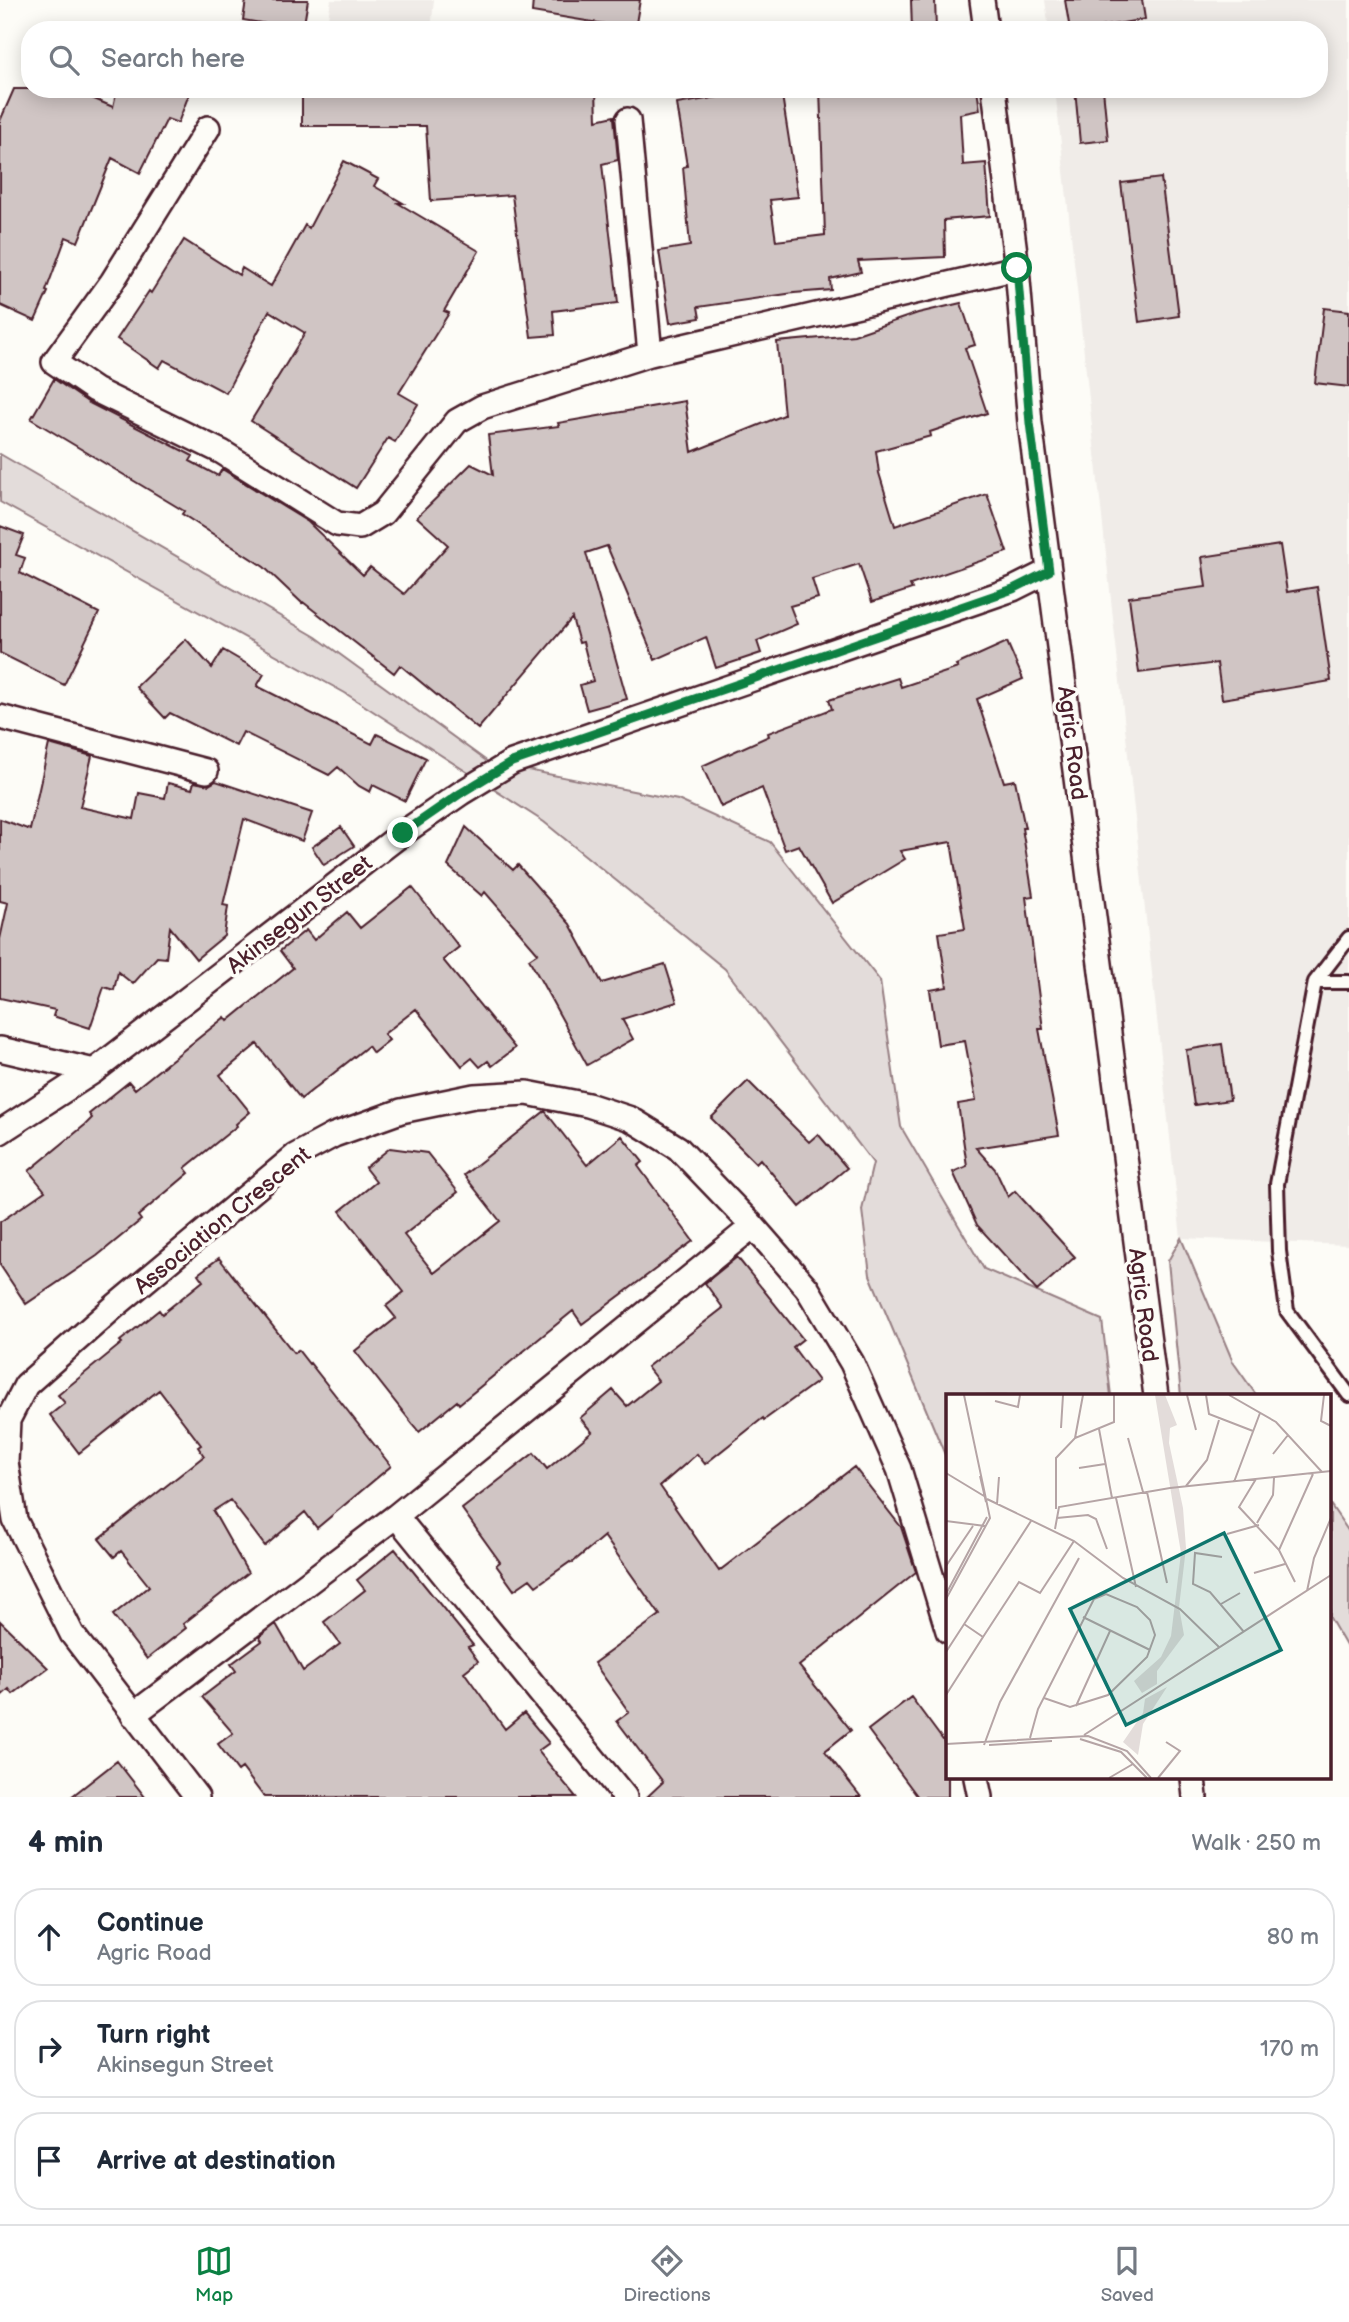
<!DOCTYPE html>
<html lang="en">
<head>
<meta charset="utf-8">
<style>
	:root { --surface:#fff; --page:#f6f6f7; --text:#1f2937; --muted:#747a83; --line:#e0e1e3; --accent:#0b8043 }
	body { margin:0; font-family:"Balsamiq Sans",sans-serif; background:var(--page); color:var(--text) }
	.stop { position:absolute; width:21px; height:21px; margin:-16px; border:5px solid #0b8043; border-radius:50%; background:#fff }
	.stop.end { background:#0b8043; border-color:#fff; box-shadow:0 2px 7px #0008 }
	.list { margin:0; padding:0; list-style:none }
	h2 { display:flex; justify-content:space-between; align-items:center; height:91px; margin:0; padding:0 28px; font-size:30px }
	h2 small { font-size:23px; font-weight:400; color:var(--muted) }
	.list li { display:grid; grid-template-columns:46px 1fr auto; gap:21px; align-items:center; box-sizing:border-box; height:98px; margin:0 14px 14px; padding:0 14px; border:2px solid var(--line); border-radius:28px }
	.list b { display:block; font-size:26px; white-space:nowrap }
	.list p { margin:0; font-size:23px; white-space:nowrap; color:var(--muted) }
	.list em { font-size:23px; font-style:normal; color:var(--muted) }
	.icon { flex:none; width:38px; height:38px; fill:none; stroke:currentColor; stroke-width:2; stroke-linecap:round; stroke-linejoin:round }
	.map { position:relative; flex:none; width:1349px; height:1797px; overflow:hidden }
	.search { position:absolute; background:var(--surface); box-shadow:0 4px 18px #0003; left:21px; right:21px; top:21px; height:77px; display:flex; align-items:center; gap:18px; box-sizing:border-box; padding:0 24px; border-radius:28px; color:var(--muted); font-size:26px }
	.sheet { height:427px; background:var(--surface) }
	nav { display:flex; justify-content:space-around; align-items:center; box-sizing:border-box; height:98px; border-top:2px solid var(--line); background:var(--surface); font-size:19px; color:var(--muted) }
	nav a { display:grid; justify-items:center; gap:4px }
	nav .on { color:var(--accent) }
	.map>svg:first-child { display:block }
</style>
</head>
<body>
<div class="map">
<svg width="1349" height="1797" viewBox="0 0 1349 1797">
	<rect width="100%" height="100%" fill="#fdfcf7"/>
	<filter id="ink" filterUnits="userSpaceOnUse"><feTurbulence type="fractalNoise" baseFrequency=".0143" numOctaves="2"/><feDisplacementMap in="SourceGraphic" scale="14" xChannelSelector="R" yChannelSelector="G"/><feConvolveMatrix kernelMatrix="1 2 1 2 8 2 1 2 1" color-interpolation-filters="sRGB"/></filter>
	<g filter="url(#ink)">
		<!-- built -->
		<path fill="#f0ece8" d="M331,0h103l-3,30h-105z
			M1045,0h304v1245l-168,-7 -126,-1149h264v-59h-270z"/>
		<!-- green -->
		<path fill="#e3dcda" stroke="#967e82" stroke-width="2" d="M0,454l316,183 172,125 190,38 92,42 110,139 21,146 83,142 118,51 9,76h-163v66l-78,-187 -8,-65 11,-47 -148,-194 -181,-147 -199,-129 -345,-191z
			M1181,1238l52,124 24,34h-76l-13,-135z
			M1330,1504l19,28v119l-19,-33z"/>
		<!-- building -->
		<path fill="#d0c5c4" stroke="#4a1f2b" stroke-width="2" d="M246,0h62l-5,30 -60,-10z
			M533,0h107l-5,29 -103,-17z
			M911,0h24l1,30h-24z
			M1065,0h77l3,19 -61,11h-14z
			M14,89h57l42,18 4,-18h74l-13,34 -11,-4 -27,54 -28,-15 -34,84 -12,-5 -20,54 2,1 -13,29 -35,-16v-184z
			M302,89h294l1,31 17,-4v2l4,42 -16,4 16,139 -65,8 2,24 -24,2 -19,-142 -81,6 -5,-75h-124z
			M765,89h16l17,108 -28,3 6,41 49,-6 -5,-146h157l3,21 -20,4 3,51 23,-2 4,53 -46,4 1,37 -87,4 3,11 -31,7 1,11 -37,3 -96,14 2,11 -30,5 -11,-72 31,-5 -7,-79 4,-1 -10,-62z
			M1075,89h28l5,51 -28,3z
			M344,161l34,18 -4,7 29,17h-5l81,48 -35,60 5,2 -50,80 19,11 -23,38 -7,-4 -32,50 -105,-67 54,-88 -36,-22 -43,82 -62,-33 -5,8 -42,-29 32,-48 2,2 33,-53 55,35 3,-7 29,18 34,-61 4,3z
			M1161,178l18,138 -40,6 -18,-139z
			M961,303l14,42 -10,3 22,65 -57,19 1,4 -55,15 3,22 16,53 92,-32 20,58 -97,33 2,4 -40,13 -13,-38 -47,15 6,19 -28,8 7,18 -40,17 4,12 -45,15 -10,-31 -51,23 -48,-114 -21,7 41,146 -40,11 -7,-25 13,-4 -10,-39 -4,1 -7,-25 -94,111 -78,-64 -6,8 -91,-71 -1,1 -38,-36 -82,-53 2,-3 -153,-92 23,-40 35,24 104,53 -3,5 28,15 4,-7 86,53 55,53 7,-8 34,27 44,-49 -31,-28 54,-53 22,11 -5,-40 71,-9 -1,-3 127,-22 7,51 92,-37 -7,-73 77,-7 64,-22z
			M1324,308l25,3v76l-34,-4z
			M0,526l24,9 -8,20 9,3 -5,15 79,40 -35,72 -64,-32z
			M1280,545l7,47 30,-5 14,94 -109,18 -5,-36 -78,10 -10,-76 77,-10 -4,-30z
			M186,639l26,29 11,-18 41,24 -7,12 115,58 5,-10 49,24 -21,43 -32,-16 -3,7 -11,-6 -21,-19 -9,8 -86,-43 -7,14 -66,-33 -5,5 -29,-31z
			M1007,642l16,37 -46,20 27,83 11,-2 10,48h-3l11,68 -7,1 17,132h-4l20,106 -83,13 19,21 13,28 7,-6 60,66 -38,34 -60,-66 -24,-53 14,-6 -9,-62 18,-3 -11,-60 -27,4 -8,-55 17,-3 -8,-54 26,-4 -14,-87 -51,9 5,8 -73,44 -33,-58 -14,5 -23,-62 -41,19 -19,-41 67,-30 -1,-3 64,-24 -3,-9 69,-22 3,9 57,-19 -2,-3z
			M49,744l43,12 -12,51 54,12 5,-26 26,5 3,-15 24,6 2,-7 15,3 7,-4 96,32 -10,28 -58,-22 -21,86 5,1 -4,30 -28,23 -26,-32 -4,31 -9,-1 -24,27 -15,-12 -4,18 -10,-3 -14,41 -37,-12 2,-6 -55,-12v-59l8,-36 -8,-2v-82l30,11z
			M341,827l13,19 -30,19 -12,-18z
			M466,827l47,43 5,-5 52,59 32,59 63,-19 12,38 -55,17 11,20 -46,26 -58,-106 9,-6 -53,-61 -3,4 -34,-30z
			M412,887l47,60 -16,13 72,88 -23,18 -4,-5 -8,6 -8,-9 -10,8 -46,-57 -32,25 5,6 -16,13 -5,-7 -67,53 -44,-55 -37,31 30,37 -14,12 1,2 -52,42 4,5 -51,43 3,4 -44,36 -71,48 -26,-39v-43l45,-31 -16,-20 56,-46 7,-7 -3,-4 40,-32 6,7 90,-72 3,4 65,-53 -13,-17 26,-21 8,10 33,-28 13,16z
			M1222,1044l8,56 -36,5 -8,-55z
			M748,1081l61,61 9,-8 29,34 -47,39 -40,-48 -4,4 -45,-45z
			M545,1111l42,54 35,-29 21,26 -5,4 55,75 -111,83 -9,-13 -114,93 -2,-3 -38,31 -64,-81 41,-33 -10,-12 18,-14 -64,-81 36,-29 -11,-14 25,-20 37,5 31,39 -54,43 30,38 66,-52 -36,-46z
			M737,1257l66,82 -10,8 25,34 -54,39 -1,-2 -58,46 -8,-10 -37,32 59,85 135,-104 47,60 15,45 -117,94 52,64 -26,21 36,46h-214l16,-15 -46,-61 12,-9 -35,-49 66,-48 -56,-79 -32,27 -2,-1 -34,24 -6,-7 -16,11 -18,-25 4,-3 -38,-53 72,-56 13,16 45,-37 -12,-14 33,-28 14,16 31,-25 -11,-14 76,-59 -18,-25z
			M219,1258l75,95 4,-3 11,14 1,-1 81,103 -74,62 -12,-16 -40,34 -35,-46 -17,11 35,62 -65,51 3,4 -39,31 -34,-44 36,-29 -28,-35 -7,6 -15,-18 105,-83 -6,-9 3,-2 -42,-55 -80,63 -29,-38 15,-12 -7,-8 64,-52 -2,-2 39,-31 3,4 41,-33 -5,-7z
			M395,1549l78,96 -5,2 10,14 -14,11 41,57 19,-16 25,30 -11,8 38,46h-312l-22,-29 -4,3 -20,-27 15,-11 -31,-36 34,-26 -5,-7 31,-23 -3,-4 17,-13 27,47 37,-27 -16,-22 41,-32 -8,-10z
			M0,1621l48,47 -35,26 -4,-5 -9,8z
			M911,1697l37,50v50h-30l-50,-67z
			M117,1761l28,36h-74z"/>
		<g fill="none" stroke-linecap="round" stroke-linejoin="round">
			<!-- lane casing -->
			<g stroke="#4a1f2b" stroke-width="18">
				<path id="lane" d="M1315,982l34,-44
					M1349,982h-34l-38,202 2,67 8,60 62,84"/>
			</g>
			<!-- street casing -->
			<g stroke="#4a1f2b" stroke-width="28">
				<path id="street" d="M982,0l4,30
					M994,89l23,179 13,155 126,973
					M628,120l22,234
					M208,128l-96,154 -58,80 41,28 127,62 115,72 23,3 23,-14 74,-92 25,-14 168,-53 367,-86
					M0,717l206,54
					M0,1049l94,22
					M0,1132l94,-61 309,-238 58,-40 51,-31 501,-173 36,-18
					M396,1516l229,281
					M133,1715l263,-199 357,-290
					M976,1778l4,19
					M1193,1778l2,19
					M197,1797l-125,-163 -57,-114 -9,-58 2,-42 18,-35 88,-78 181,-151 39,-21 67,-24 73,-15 53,-3 61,12 43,14 47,29 75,78 54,62 45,75 47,106 49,162"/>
			</g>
			<!-- lane -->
			<use href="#lane" stroke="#fdfcf7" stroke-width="12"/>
			<!-- street -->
			<use href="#street" stroke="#fdfcf7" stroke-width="23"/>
		</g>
	</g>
	<g fill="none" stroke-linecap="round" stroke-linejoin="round" filter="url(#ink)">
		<!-- route -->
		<path stroke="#0b8043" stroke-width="9" d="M403,833l58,-40 51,-31 501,-173 36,-18 -19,-148 -13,-155"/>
	</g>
	<g text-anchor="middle" stroke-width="7" stroke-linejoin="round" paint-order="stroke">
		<!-- street labels -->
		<g font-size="23" fill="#4a1f2b" stroke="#fdfcf7">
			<text transform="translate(1073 743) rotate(83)" y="8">Agric Road</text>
			<text transform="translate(299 914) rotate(-38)" y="8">Akinsegun Street</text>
			<text transform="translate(222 1220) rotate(-39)" y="8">Association Crescent</text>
			<text transform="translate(1144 1305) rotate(83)" y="8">Agric Road</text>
		</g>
	</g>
	<!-- overview -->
	<g transform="translate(946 1394)">
		<rect width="385" height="385" fill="#fdfcf7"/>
		<path d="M209,1h10l12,30 -7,3 -1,15 14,65 3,40 -7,59 5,28 -27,36v13l-15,9 -8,-12 27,-24 10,-21 10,-83zM221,293l-24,37 -5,31 -15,-13 20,-29 2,-14z" fill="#e3dcda"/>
		<path fill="none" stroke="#b5a4a5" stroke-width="2" d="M241,1l9,35M260,1l3,19 44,17M283,1l47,27 46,50M378,1l-3,26 10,5M49,7l23,6 2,-12M115,34l2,-33M153,35l13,69M129,44l8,-43M182,44l15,54M327,60l15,-19M133,74l26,-4M0,79l38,23M34,82l6,26M310,85l-17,28 40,43 16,32M288,88l26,-69M240,92l21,-26 12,-40M201,98l20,91M170,104l20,89M41,105l87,42 49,37 57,31 39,38M51,110l2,-27M110,115v-51l19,-20 39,-16v-27M111,124l31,-3 8,4 11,30M0,127l39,5M311,129l16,-28 1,-17M109,135l4,-22 111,-19 161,-17M281,140l32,-9M333,156l34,-76M276,163l-27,-4 -2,31 17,8 34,40M0,172l27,-40M308,179l31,-9M361,197l7,-33 17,-40M0,200l41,-77M0,205l44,-81 -26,-123M275,210l19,-11M137,223l67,33M37,243l36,-55 21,11 34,-52M0,258l85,-131M0,301l37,-58 -19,-13M130,312l34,-75M138,341l247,-160M84,344l8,-29 56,-110 12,-5 31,13 13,13 5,15 -8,22 -39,38 -38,12 -26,-9M134,345l41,13 26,26M0,350l142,-8 39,15 24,27M38,351l16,-43 79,-144M43,351l63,-4M163,384l24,-14M212,384l22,-27 -14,-9"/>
		<path fill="#0f766e" fill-opacity="0.15" stroke="#0f766e" stroke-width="3.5" d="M278,139l57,117 -155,75 -56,-116z"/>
		<rect width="385" height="385" fill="none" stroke="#4a1f2b" stroke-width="3.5"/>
	</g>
</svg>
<div class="stop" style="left:1017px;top:268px"></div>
<div class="stop end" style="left:403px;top:833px"></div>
<div class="search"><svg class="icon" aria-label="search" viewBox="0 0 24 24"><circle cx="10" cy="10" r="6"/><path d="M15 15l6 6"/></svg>Search here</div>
</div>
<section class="sheet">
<h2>4 min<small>Walk · 250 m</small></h2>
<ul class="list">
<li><svg class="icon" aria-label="ahead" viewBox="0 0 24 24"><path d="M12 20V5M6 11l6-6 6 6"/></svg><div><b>Continue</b><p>Agric Road</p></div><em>80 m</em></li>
<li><svg class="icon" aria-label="right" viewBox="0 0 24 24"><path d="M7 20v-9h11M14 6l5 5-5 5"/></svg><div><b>Turn right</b><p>Akinsegun Street</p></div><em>170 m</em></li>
<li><svg class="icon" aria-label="arrive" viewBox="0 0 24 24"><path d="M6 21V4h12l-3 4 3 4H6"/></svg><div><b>Arrive at destination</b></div></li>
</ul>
</section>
<nav>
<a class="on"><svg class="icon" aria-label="map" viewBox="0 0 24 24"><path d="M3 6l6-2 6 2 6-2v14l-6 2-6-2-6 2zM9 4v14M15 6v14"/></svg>Map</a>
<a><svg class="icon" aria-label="directions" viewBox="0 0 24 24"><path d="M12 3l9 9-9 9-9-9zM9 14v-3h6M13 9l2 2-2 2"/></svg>Directions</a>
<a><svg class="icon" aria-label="saved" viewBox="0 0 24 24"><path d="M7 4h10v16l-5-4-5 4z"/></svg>Saved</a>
</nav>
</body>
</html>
